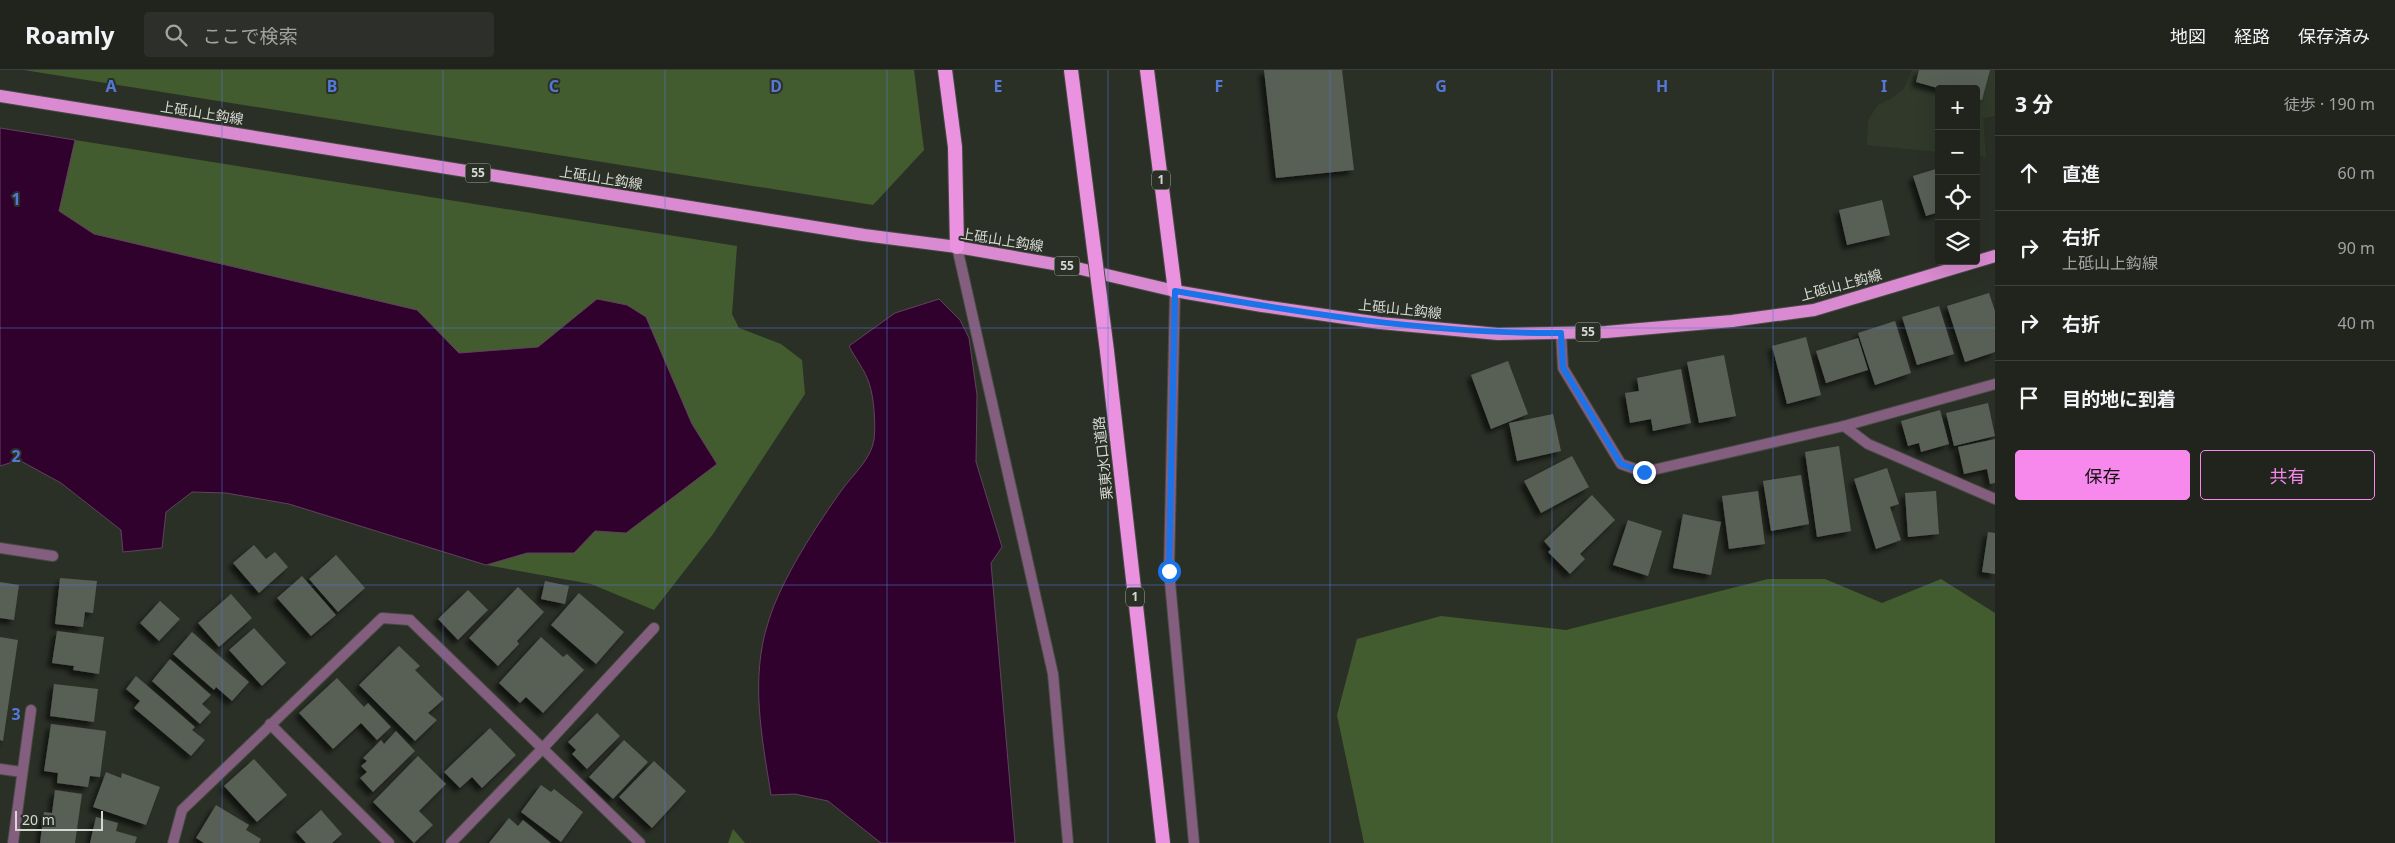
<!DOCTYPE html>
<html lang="ja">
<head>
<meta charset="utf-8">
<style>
	:root { --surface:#20241d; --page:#2d302a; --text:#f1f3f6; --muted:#a2a4a4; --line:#3d413b; --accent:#f788ec }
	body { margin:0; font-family:"Noto Sans","Noto Sans JP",sans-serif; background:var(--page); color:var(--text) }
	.controls { position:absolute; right:15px; top:15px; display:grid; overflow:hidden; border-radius:5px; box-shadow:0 5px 20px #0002 }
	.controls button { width:45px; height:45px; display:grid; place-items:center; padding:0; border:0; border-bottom:1px solid var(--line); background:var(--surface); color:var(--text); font:25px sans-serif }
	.scale { position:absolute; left:15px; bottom:12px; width:88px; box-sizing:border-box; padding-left:5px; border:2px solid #d6d9d3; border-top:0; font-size:14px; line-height:18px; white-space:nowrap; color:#d6d9d3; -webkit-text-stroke:4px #2b3027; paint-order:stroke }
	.stop { position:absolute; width:15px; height:15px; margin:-11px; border:4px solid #1a73e8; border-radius:50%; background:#fff }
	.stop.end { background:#1a73e8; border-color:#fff; box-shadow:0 1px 5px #0008 }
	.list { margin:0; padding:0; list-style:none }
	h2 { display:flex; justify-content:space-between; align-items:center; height:65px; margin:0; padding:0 20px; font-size:21px }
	h2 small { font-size:16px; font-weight:400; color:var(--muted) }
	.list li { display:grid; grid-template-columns:32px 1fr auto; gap:15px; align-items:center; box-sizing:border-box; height:75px; padding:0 20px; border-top:1px solid var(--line) }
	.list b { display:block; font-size:19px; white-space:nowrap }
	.list p { margin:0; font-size:16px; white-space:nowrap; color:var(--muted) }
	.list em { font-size:16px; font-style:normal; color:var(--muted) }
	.actions { display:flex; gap:10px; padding:15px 20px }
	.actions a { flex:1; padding:11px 0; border:1px solid var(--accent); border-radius:5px; text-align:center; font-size:18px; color:var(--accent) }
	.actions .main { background:var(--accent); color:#111 }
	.icon { flex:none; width:28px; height:28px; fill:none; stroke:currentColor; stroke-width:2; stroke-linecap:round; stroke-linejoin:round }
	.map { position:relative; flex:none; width:1995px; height:773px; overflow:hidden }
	header { display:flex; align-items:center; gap:30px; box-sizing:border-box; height:70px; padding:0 25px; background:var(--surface); border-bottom:1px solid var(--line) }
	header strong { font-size:24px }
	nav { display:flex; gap:28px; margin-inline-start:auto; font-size:18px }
	.search { width:350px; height:45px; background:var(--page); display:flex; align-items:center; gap:12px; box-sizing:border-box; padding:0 18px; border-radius:5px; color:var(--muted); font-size:19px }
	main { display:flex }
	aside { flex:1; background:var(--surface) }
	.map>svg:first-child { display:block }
</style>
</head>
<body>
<header>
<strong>Roamly</strong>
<div class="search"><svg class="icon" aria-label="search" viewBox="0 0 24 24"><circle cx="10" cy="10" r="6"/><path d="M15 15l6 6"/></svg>ここで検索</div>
<nav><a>地図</a><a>経路</a><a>保存済み</a></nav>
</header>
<main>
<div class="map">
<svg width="1995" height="773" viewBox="0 0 1995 773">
	<defs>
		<filter id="shadow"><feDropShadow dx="-4.5" dy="4.5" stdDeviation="2.5" flood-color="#0009"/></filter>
	</defs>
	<rect width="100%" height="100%" fill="#2b3027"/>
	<!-- built -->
	<path fill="#31392b" d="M1912,0h83v46l-12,2 3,39 -10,-1v-67h-37v63l-72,-7 1,-25 10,-15 14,-7 12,-9z"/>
	<!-- green -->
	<path fill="#435c2f" d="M24,0h890l10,80 -51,55z
		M75,70l662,106 -5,68 7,14 42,16 21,16 3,34 -92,140 -59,76 -63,-26 -105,-19 41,-12h47l21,-22 31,2 91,-69 -25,-40 -46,-107 -19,-12 -30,-6 -59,48 -79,6 -42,-43 -323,-76 -35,-23z
		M1768,509h57l57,24 59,-24 54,34v230h-631l-27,-128 20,-76 84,-23 125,14z
		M733,759l12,14h-17z"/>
	<!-- water -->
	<path fill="#2f012c" stroke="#61425e" d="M0,58l75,12 -16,71 35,23 323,76 42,43 79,-6 59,-48 30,6 19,12 46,107 25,40 -91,69 -31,-2 -21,22h-47l-41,12 -197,-61 -63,-11 -34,-1 -26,20 -4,36 -39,4 -2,-22 -60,-47 -42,-23 -19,6z
		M939,229l21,21 9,18 8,57 -1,67 26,85 -11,16 24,280h-134l-53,-42 -33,-7 -24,1c-9,-57 -21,-116 -3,-172 12,-42 50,-100 76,-136 11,-14 27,-29 30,-47 2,-14 0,-44 -5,-57 -4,-13 -14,-25 -20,-37l46,-33z"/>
	<!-- building -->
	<path fill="#595f55" filter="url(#shadow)" d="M1264,0h78l12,100 -78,8z
		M1919,0h71l-8,30 -6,-1v-10h-35l-25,-7z
		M1939,98v44l-13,4 -13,-40z
		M1882,130l8,35 -43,10 -8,-35z
		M1989,223l6,18v41l-30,10 -18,-56z
		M1939,236l15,48 -37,11 -15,-48z
		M1895,251l16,52 -36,12 -17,-52z
		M1806,267l15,58 -34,9 -15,-58z
		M1858,268l10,32 -42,13 -10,-32z
		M1724,285l12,61 -37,7 -12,-61z
		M1508,291l20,53 -37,15 -20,-54z
		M1681,299l10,54 -38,8 -2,-12 -21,4 -5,-30 14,-2 -2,-13z
		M1988,333l7,33 -41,10 -8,-33z
		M1940,340l9,34 -28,8 -2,-9 -11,3 -7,-25z
		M1553,344l8,37 -44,10 -8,-38z
		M1995,369v44l-5,1 -3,-15 -23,5 -6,-27z
		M1839,376l12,85 -34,6 -12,-85z
		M1572,386l17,31 -48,26 -17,-32z
		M1887,398l12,36 -9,3 11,33 -25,9 -22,-70z
		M1801,405l8,49 -38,7 -8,-50z
		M1758,421l7,53 -36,5 -7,-53z
		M1936,421l3,43 -31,3 -3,-44z
		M1592,425l23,25 -35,34 5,5 -15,15 -22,-22 3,-3 -7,-8z
		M1683,444l38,8 -10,53 -38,-7z
		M1628,450l34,11 -14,45 -35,-11z
		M1988,462l7,1v41l-13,-2z
		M254,475l12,14 9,-7 13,15 -29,26 -26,-30z
		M336,485l29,33 -27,24 -29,-33z
		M302,506l34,39 -25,21 -34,-38z
		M60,508l37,3 -4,32 -8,-1 -2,15 -28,-3z
		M545,511l24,5 -4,18 -24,-5z
		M0,512l19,3 -5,35 -14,-2z
		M518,517l26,25 -27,29 2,3 -21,22 -29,-28z
		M468,520l20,20 -30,30 -20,-21z
		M579,523l45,39 -28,32 -45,-39z
		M231,524l21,24 -33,29 -21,-24z
		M160,531l20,18 -21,22 -19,-18z
		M254,558l32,35 -24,23 -33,-36z
		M57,561l47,6 -5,37 -26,-4 1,-4 -22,-3z
		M192,562l57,50 -17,19 -16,-14 -2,3 -41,-36z
		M0,567l18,3 -15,101 -3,-1z
		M541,567l22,20 4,-3 17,16 -41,43 -17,-16 -6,6 -21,-20z
		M399,576l21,20 -5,4 29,29 -16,14 9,7 -22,21 -56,-56z
		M170,589l41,36 -9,9 9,8 -11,12 -48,-43z
		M136,606l59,51 -3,3 13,10 -14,16 -57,-48 6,-7 -14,-12z
		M337,608l27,29 4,-4 23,24 -14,13 -16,-17 -28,26 -34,-36z
		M54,614l44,5 -4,33 -44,-6z
		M597,643l23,23 -33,33 -15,-15 4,-4 -8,-8z
		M51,654l55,7 -6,46 -10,-1 -2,11 -31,-4 1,-10 -14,-2z
		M490,658l26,27 -34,33 -10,-11 -12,11 -16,-16z
		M396,661l19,20 -42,41 -13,-14 7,-6 -6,-6 6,-5 -4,-3 18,-18 3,4z
		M624,670l24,22 -35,37 -24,-22z
		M418,686l28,28 -27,27 14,14 -19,18 -41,-41z
		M254,689l33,36 -30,27 -33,-36z
		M654,691l32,30 -34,37 -33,-31z
		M106,702l15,6 1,-5 38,14 -14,38 -53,-18z
		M541,715l10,7 3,-3 29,23 -22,30 -40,-30z
		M55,720l27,4 -7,49h-35l4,-31 8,1z
		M216,735l33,20 -3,5 15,9 -2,4h-55l-8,-5z
		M321,740l21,24 -10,9h-26l-10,-11z
		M96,747l22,6 -2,8 21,6 -2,6h-45z
		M509,748l9,8 5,-6 28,23h-62z"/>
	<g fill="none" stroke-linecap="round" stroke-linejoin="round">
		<!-- service casing -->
		<g stroke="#464b43" stroke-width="12">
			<path id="service" d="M1844,356l151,-42
				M410,550l230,223
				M270,654l119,119"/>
		</g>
		<!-- minor casing -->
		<g stroke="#464b43" stroke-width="12">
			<path id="minor" d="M957,177l96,427 15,169
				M1175,221l-6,280 25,272
				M1561,263l2,35 58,96 23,8 200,-46 24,18 127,55
				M0,478l53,8
				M0,699l22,3
				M13,773l18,-133
				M173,773l9,-33 200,-192 28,2
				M451,773l92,-95 111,-120"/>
		</g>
		<!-- primary casing -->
		<g stroke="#464b43" stroke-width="14">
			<path id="primary" d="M0,26l864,139 93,12 120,21 98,23 87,15 118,17 118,11 108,-2 126,-11 82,-11 181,-54"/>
		</g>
		<!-- trunk casing -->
		<g stroke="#464b43" stroke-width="16">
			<path id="trunk" d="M945,0l10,77 2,100
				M1147,0l28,221
				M1107,281l56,492"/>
		</g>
		<!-- service -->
		<use href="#service" stroke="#845e7f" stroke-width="10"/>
		<!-- minor -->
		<use href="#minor" stroke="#845e7f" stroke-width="10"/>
		<!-- primary -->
		<use href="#primary" stroke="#d98ad0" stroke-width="12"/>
		<!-- trunk -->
		<use href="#trunk" stroke="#ea92e0" stroke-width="14"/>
		<!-- trunk-bridge casing -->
		<g stroke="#464b43" stroke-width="16" stroke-linecap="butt">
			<path id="trunk-bridge" d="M1071,0l36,281"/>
		</g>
		<!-- trunk-bridge -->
		<use href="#trunk-bridge" stroke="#ea92e0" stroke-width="14"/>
	</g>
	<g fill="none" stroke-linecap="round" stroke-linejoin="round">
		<!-- route -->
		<path stroke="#1a73e8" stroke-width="6" d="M1169,501l6,-280c128,22 256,43 386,42l2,35 58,96 23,8"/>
	</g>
	<!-- grid -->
	<path fill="none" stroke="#5478d6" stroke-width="1" stroke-opacity="0.55" d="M222,0v773M443,0v773M665,0v773M887,0v773M1108,0v773M1330,0v773M1552,0v773M1773,0v773M0,258h1995M0,515h1995"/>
	<g text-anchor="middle" stroke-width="4" stroke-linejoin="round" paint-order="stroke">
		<!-- shield labels -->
		<g fill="#2b3027" stroke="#a3a69f" stroke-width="1">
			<rect x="465.5" y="93.5" width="25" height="19" rx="4"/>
			<rect x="1152" y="100.5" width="18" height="19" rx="4"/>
			<rect x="1054.5" y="186.5" width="25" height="19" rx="4"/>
			<rect x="1575.5" y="252.5" width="25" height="19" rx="4"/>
			<rect x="1126" y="517.5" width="18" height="19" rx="4"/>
		</g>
		<g font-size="12" font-weight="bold" fill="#d6d9d3">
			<text x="478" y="107">55</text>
			<text x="1161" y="114">1</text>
			<text x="1067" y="200">55</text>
			<text x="1588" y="266">55</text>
			<text x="1135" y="531">1</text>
		</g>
		<!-- street labels -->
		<g font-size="14" fill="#d6d9d3" stroke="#2b3027">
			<text transform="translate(202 43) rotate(9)" y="5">上砥山上鈎線</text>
			<text transform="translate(601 108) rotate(9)" y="5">上砥山上鈎線</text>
			<text transform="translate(1002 170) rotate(9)" y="5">上砥山上鈎線</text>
			<text transform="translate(1841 215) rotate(-15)" y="5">上砥山上鈎線</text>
			<text transform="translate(1400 239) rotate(6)" y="5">上砥山上鈎線</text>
			<text transform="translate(1103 388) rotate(-96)" y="5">栗東水口道路</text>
		</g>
	</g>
	<g font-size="16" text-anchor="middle" font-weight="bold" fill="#5478d6" stroke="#2b3027" stroke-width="4" stroke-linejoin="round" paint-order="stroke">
		<text x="111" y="22">A</text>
		<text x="332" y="22">B</text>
		<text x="554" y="22">C</text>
		<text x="776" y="22">D</text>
		<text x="998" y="22">E</text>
		<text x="1219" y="22">F</text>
		<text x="1441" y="22">G</text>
		<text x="1662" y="22">H</text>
		<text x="1884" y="22">I</text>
		<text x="16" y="135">1</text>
		<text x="16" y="392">2</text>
		<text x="16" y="650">3</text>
	</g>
</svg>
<div class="controls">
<button>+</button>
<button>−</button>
<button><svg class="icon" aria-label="locate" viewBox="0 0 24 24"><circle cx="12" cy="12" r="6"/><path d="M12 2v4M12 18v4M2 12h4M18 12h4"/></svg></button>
<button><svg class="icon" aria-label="layers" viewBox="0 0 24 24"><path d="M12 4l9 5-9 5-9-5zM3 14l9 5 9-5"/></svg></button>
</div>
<div class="scale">20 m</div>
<div class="stop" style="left:1169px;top:501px"></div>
<div class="stop end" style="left:1644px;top:402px"></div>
</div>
<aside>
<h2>3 分<small>徒歩 · 190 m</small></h2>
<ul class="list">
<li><svg class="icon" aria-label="ahead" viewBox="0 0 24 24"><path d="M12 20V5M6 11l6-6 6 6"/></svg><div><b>直進</b></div><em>60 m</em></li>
<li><svg class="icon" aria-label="right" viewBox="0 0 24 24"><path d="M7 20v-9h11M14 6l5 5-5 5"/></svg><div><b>右折</b><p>上砥山上鈎線</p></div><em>90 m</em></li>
<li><svg class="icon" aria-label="right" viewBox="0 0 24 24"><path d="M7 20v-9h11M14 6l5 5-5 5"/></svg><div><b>右折</b></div><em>40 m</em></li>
<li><svg class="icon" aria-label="arrive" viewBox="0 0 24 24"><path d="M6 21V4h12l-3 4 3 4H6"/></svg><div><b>目的地に到着</b></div></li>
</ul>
<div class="actions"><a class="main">保存</a><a>共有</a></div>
</aside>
</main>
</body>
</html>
